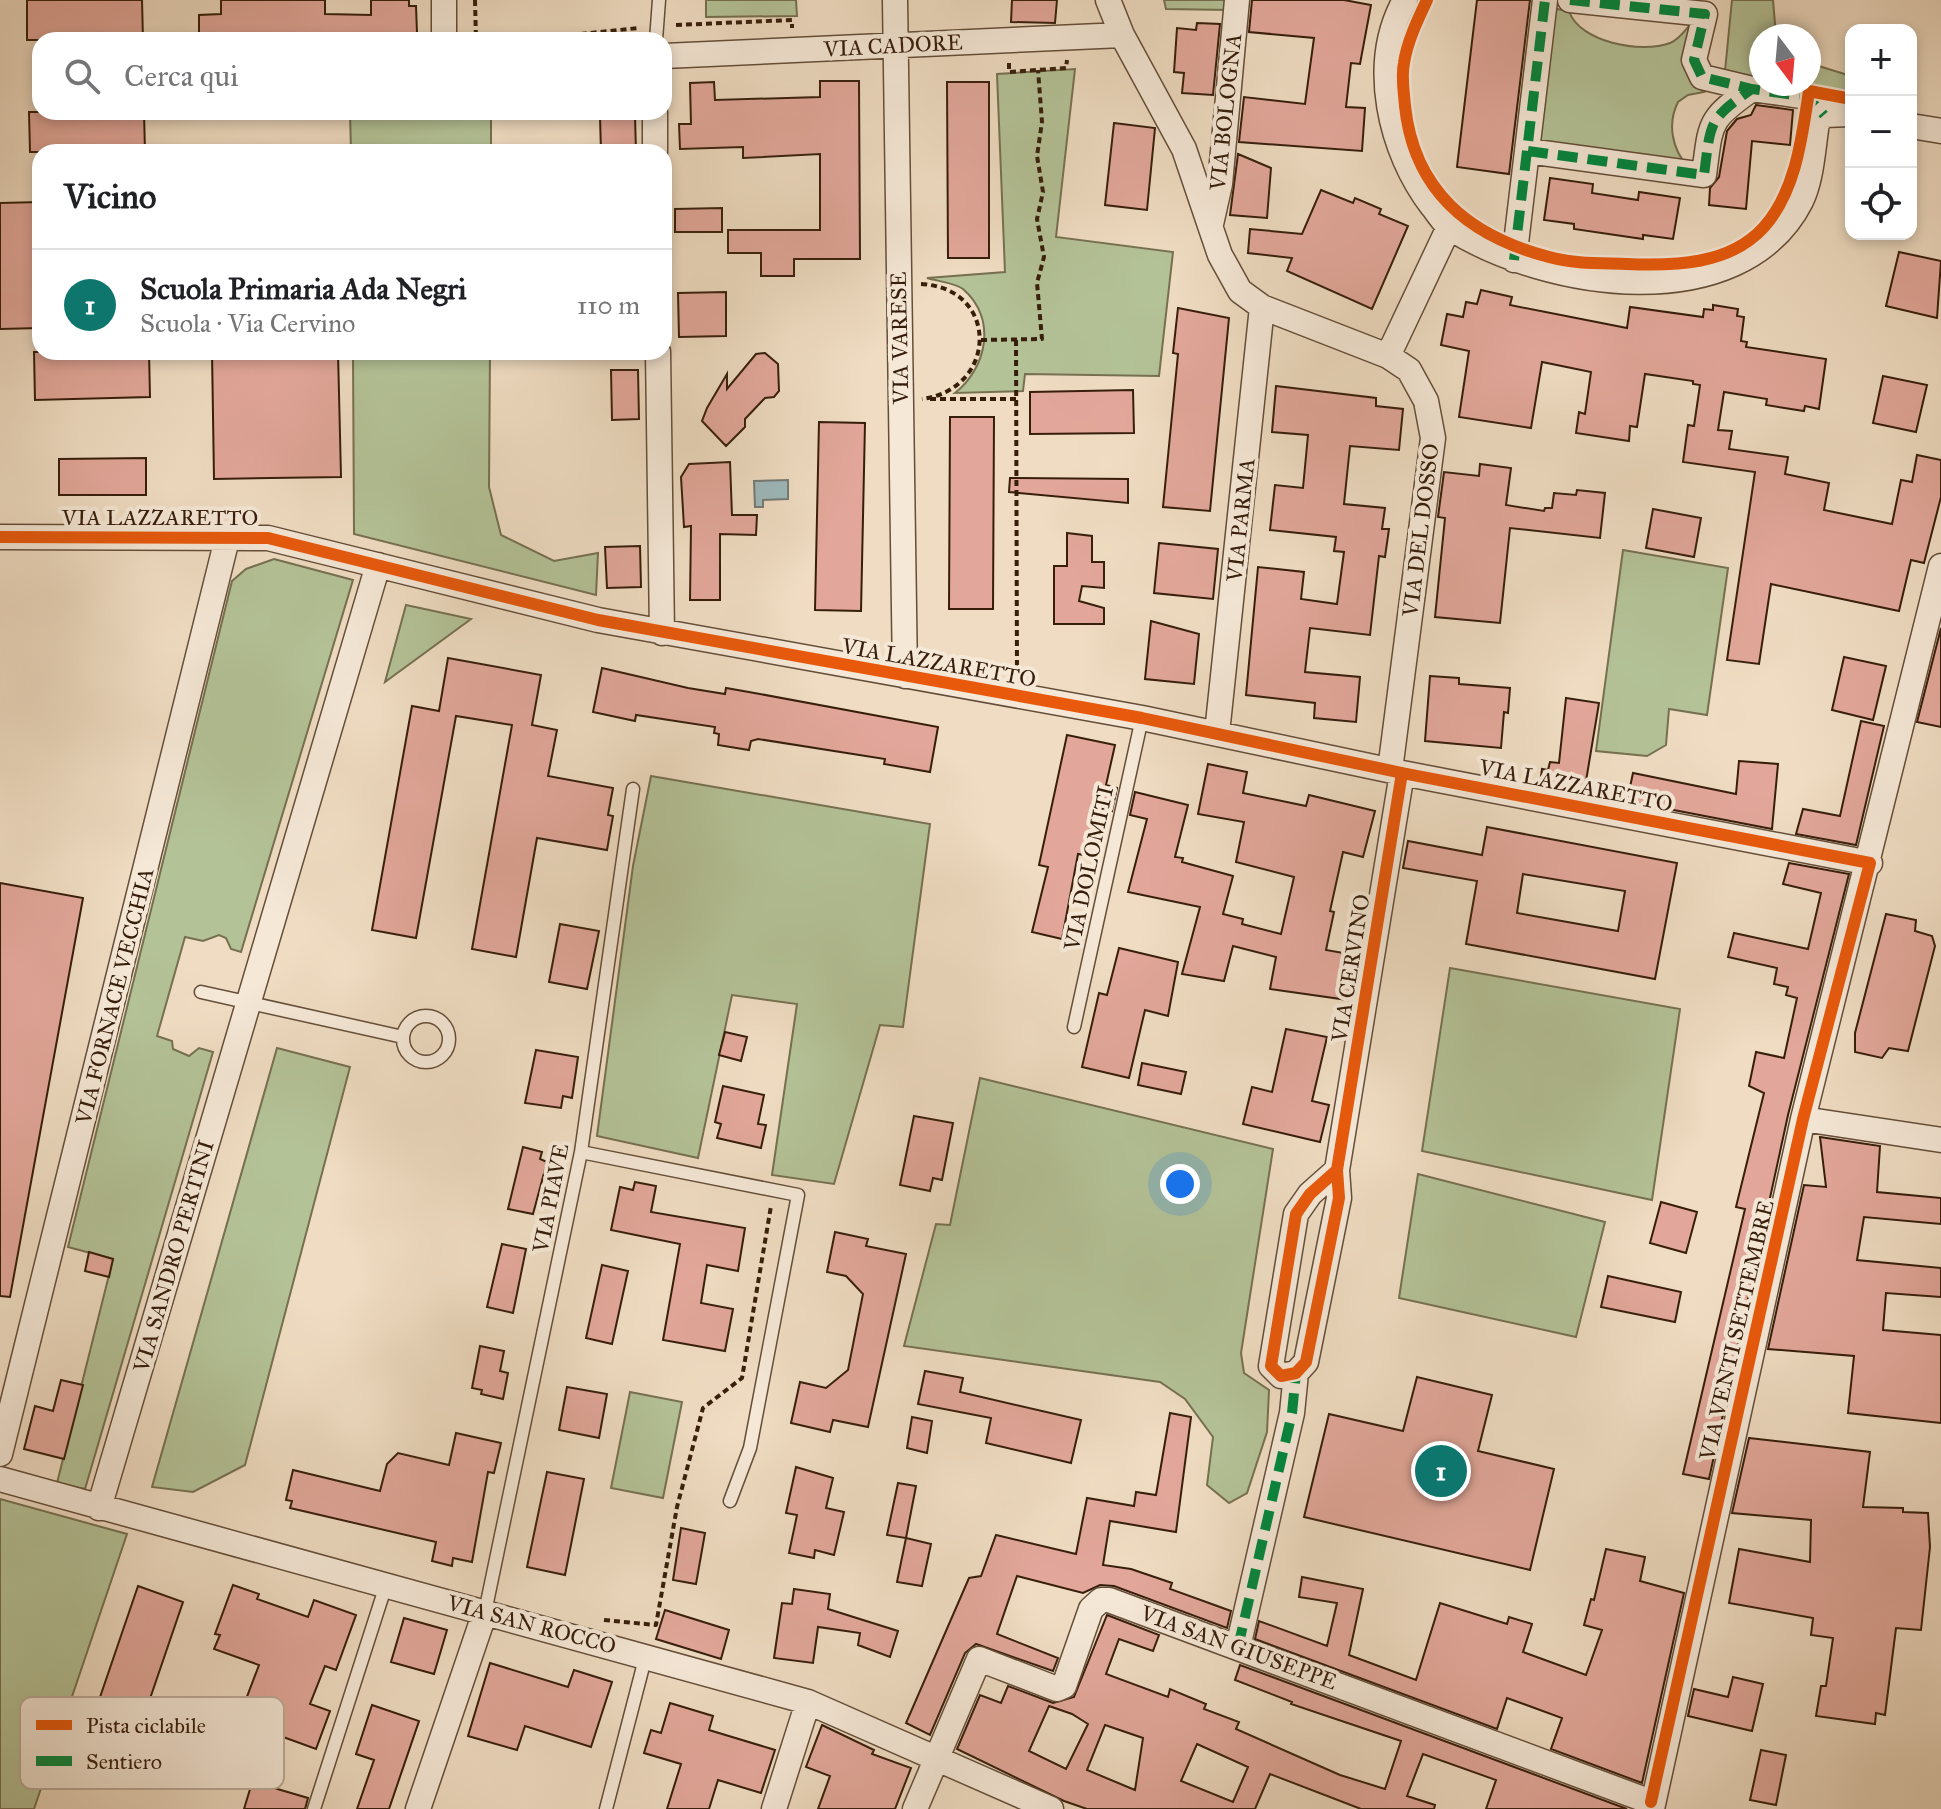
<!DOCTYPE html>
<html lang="it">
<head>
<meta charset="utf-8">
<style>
	:root { --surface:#fff; --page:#f6f6f6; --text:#202124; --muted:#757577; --line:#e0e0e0; --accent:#0f766e }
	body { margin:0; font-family:"IM FELL Great Primer",serif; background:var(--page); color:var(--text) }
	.controls { position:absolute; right:24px; top:24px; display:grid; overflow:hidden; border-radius:16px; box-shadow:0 4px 12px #0003 }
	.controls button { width:72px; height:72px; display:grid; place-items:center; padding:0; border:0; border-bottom:2px solid var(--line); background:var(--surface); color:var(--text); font:40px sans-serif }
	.compass { position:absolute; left:1749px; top:24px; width:72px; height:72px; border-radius:50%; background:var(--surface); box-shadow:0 4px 12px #0003; rotate:164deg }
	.you { position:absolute; left:1180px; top:1184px; width:28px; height:28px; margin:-20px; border:6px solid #fff; border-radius:50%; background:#1a73e8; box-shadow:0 0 0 12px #1a73e833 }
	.badge { display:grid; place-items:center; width:52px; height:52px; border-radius:50%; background:var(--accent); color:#fff; font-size:26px; font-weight:700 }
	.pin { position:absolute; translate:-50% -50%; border:4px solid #fff; box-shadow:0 2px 8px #0006 }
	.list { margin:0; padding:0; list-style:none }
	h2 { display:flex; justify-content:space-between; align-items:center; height:104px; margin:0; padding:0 32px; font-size:34px }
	h2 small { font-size:26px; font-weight:400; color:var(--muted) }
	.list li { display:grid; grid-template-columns:52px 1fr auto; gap:24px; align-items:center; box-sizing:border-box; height:112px; padding:0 32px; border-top:2px solid var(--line) }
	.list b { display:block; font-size:30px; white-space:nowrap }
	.list p { margin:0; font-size:26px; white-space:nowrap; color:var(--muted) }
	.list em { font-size:26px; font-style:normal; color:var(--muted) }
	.icon { flex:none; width:44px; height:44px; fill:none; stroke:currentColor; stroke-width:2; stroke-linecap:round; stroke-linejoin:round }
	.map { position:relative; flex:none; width:1941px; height:1809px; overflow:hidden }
	.search { position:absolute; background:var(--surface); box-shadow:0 4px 12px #0003; left:32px; top:32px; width:640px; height:88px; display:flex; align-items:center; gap:20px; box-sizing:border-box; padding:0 28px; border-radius:24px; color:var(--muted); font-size:30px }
	.panel { position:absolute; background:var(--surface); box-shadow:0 4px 12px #0003; left:32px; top:144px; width:640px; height:216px; border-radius:24px }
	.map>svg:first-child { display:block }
</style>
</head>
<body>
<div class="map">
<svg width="1941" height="1809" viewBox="0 0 1941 1809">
	<rect width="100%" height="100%" fill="#efdcc2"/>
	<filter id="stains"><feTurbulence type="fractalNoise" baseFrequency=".0025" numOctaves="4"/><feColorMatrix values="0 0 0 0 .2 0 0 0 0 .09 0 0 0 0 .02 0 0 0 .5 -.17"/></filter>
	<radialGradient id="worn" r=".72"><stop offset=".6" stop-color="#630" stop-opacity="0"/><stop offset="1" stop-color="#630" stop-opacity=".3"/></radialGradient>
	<!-- green -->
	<path fill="#b4c297" stroke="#767051" stroke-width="2" d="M706,0h90l1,16 -91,1z
		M1164,0h66l-1,10 -63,-1z
		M1732,0h41l3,36h-15v42l-36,-7z
		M1550,8l19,3c10,31 72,43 101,32 7,-2 14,-11 19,-17 -1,26 -6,49 15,66l-16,3 -10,7c-11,22 -6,47 10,65l-154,-21z
		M1809,63l42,13v21l-62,-13h20z
		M1075,69l-19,168 117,15 -14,124 -134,-2 -2,17 -68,2c31,-24 43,-74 8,-104 -8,-6 -26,-8 -36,-11l78,-6 -8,-198z
		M350,112h141v40h-140z
		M353,352h137l-1,135 12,48 53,26 44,-8 -2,42 -242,-61z
		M1623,550l105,18 -21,147 -38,-6 -3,36 -19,11 -51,-5z
		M274,559l79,21 -112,372 -10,-3 -5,-11 -7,-3 -16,6 -18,-4 -28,99 15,5 1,8 16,7 10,-8 14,4 -128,437 -28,-6 56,-224 -45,-12 164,-666 14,-12z
		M406,605l65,14 -86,63z
		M651,776l279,48 -27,203 -23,-2 -46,159 -62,-9 25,-171 -65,-9 -34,163 -101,-22 36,-270z
		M1450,968l230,41 -28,191 -230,-49z
		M277,1048l73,19 -105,398 -52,27 -41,-5z
		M980,1078l293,71 -32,204 3,20 25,17 -2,42 -20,61 -18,10 -22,-18 6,-48 -28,-38 -25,-17 -256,-36 32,-122 14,1z
		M1418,1174l187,48 -29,115 -177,-39z
		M630,1392l52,10 -19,96 -52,-10z
		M0,1499l127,35 -93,275h-34z"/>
	<!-- water -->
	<path fill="#9db9bc" stroke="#747b75" stroke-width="2" d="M788,480v19l-25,1v7h-8l-1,-26z"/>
	<!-- building -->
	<path fill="#e2a79a" stroke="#371e0b" stroke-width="2" fill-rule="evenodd" d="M27,0h115l1,40h-116z
		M221,0h104v14l46,1v-15h38v6h7l1,27 -78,2v5h-140v-25l22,-1z
		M1012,0h45l-2,23 -44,-1z
		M1252,0h92l27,5 -11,59 -9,-1 -5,44 19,1 -3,43 -123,-9 5,-45 61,7 9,-66 -65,-6z
		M1477,0h53l-21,174 -52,-7z
		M1197,23l23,1 -7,71 -31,-2 2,-20 -10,-1 3,-44 19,2z
		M820,81h39l1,178h-66v17h-33v-23h-33v-23h92v-76l-77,4v-11l-63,2 -1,-25h12l-1,-41 24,-1 1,18 105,-3z
		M947,82h42v176h-41z
		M1756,105l37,5 -3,35 -38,-4 -6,68 -37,-4 1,-17 9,-11 8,-46 10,-12 14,-4z
		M29,112h115l1,40h-115z
		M600,116h35l1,36h-35z
		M1114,123l41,5 -8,82 -42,-5z
		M1238,154l33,14 -4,50 -37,-3z
		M1550,178l43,6 -1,9 46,7 1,-8 41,6 -7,41 -30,-4v4l-69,-10v-5l-30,-4z
		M1321,190l32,13 2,-5 26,11 -2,5 29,12 -36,83 -85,-38 5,-13 -44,-5 2,-24 52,5z
		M40,202v126l-40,1v-126z
		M722,208v24h-47v-23z
		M1899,252l42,9 -4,57 -51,-12z
		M1481,290l31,7 -2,8 117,23 3,-21 73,10 1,-8 9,1v-5l25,4 -1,7 7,1 -3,24 6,1 -1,5 80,12 -7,50 -14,-3 -1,5 -38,-6 1,-6 -43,-7 -6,38 14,1 -3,18 59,8 -3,17 44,9 -5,27 68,14 9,-44 11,2 5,-27 24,5v37l-17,66 -13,-3 -12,51 -128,-27 -12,80 -32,-4 28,-188 -72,-10 5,-37 6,1 6,-41 -7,-1v-3l-48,-7 -8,53 -7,-1 -1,15 -53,-8 3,-21 6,2 6,-42 -49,-10 -11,66 -72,-11 10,-66 -28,-6 6,-31 16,3 3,-15 11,2z
		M726,292v44l-47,1 -1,-44z
		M1178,308l51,10 -19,193 -47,-4 15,-153 -5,-1z
		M34,352h115l1,45 -115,3z
		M212,352h126l3,125 -127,2z
		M765,353l13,11 1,27 -5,6 -9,1 -20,21v8l-19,19 -24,-25 5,-13 20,-34v15l29,-35z
		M611,370h27l1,49 -27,1z
		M1883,376l44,9 -11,47 -43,-9z
		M1276,386l100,12v8l27,3 -4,41 -49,-4 -6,58 41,4 -3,21h7l-4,28 -6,-1 -9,79 -60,-7 -5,44 55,5 -4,45 -42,-4 1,-15 -69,-8 12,-128 46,5 -3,27 36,5 7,-52 -10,-1 2,-14 -66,-7 5,-45 28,3 5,-53 -36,-3z
		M1133,390l1,43 -104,1v-42z
		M950,417h44l-1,192h-44z
		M819,422l46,1 -4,188 -46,-1z
		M146,458v37h-87v-36z
		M730,462l2,53h25l-1,20 -36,-1v66h-30l1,-74 -7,1 -3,-50 8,-13z
		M1480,464l31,4 -5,37 38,6 1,-3h7l2,-15 22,2 1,-5 28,3 -5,45 -90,-10 -10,95 -65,-6 10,-99 -7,-1 6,-45 35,4z
		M1010,478l118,1v24l-119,-11z
		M1653,509l48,9 -7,39 -48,-9z
		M1067,533l25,3v26h12v26l-22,-2 -3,15 25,7v16h-50v-58h13z
		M1159,543l59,6 -5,50 -59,-6z
		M640,546l1,41 -34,1 -2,-41z
		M1151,621l48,13 -5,50 -49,-5z
		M1941,628v99l-24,-5z
		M1844,657l42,9 -13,54 -41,-10z
		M448,658l93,17 -9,50 25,5 -9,46 65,12 -5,27 5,1 -6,34 -70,-12 -21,119 -44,-8 40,-224 -56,-9 -40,222 -44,-8 40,-224 27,5z
		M602,668l86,20 37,6 1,-6 34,6 178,33 -8,45 -46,-8 1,-5 -127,-20 -7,2 -2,9 -31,-5 1,-11 -5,-1 1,-6 -79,-12 -1,6 -42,-9z
		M1430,676l29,2v6l51,4 -2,25 -4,-1 -3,36 -76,-7z
		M1566,698l33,5 -15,90 -44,-9 2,-15 6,1 2,-8 9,1z
		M1861,721l23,5 -28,119 -60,-11 7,-25 37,7z
		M1067,735l48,10 -9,40 11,3 -5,23 -10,-3 -8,36 -7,-1 -3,12 -6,-1 -16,85 -30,-7 16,-65 -9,-2z
		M1739,761l39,3 -6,65 -145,-28 6,-28 103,21z
		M1208,764l39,8 -4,21 63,13 3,-11 66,16 -12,46 -20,-5 -13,59 4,1 -8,38 29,5 -7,45 -78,-11 6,-32 -43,-11 -9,35 -42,-7 18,-67 -72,-15 19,-73 -17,-4 5,-23 53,13 -13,52 8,1 -1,4 51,14 -10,38 20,5 -1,5 39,10 13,-57 -58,-15 8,-40 -46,-8z
		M1487,827l190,36 -22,116 -189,-35 11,-63 -74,-13 5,-27 74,14zM1523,874l102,17 -7,40 -101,-18z
		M1789,863l60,11 -61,241 -79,364 -26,-5 62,-265 -9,-2 28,-114 -15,-7 7,-34 28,6 13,-60 -11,-3 2,-8 -14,-3 3,-16 -49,-11 6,-24 74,16 13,-56 -38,-9z
		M0,883l83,15 -73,399 -10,-1z
		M1886,914l30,6 -1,11 17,5 3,10 -27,105 -19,-3 -7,10 -27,-6v-19z
		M560,924l39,7 -12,58 -38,-7z
		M1119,948l59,14 -10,54 -23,-6 -16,68 -47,-11 17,-74 8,2z
		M1286,1029l41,8 -15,64 17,4 -9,37 -77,-18 9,-37 20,5z
		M725,1032l22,5 -6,24 -22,-6z
		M536,1050l42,7 -6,41 -9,-2 -2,12 -36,-5z
		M1142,1063l44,9 -5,22 -43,-9z
		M723,1086l41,9 -6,29 8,1 -5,23 -44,-10 4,-14 -6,-2z
		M914,1116l39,7 -11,57 -9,-2 -3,13 -30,-6z
		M1820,1137l60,9 -3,46 64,6v26l-77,-7 -7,43 84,8v29l-55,-4 -3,37 58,5v88l-93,-10 6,-57 -86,-7 36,-164 22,2z
		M523,1147l19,5 -2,7 7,3 -14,52 -25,-5z
		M635,1182l21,4 -5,26 94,16 -7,43 -31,-6 -6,38 32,6 -8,42 -62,-11 17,-96 -69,-14 9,-43 13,3z
		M1661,1202l36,10 -11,41 -36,-10z
		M835,1232l33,7 -2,7 40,8 -38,173 -35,-7 -3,12 -39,-9 9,-41 26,6 22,-18 15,-76 -17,-18 -19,-4z
		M502,1244l24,5 -13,64 -26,-6z
		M89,1252l24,7 -4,18 -24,-6z
		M602,1265l26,6 -16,73 -26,-6z
		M1608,1276l73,16 -6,30 -74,-15z
		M480,1346l24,5 -4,20 8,2 -5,26 -22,-5 1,-4 -10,-2z
		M925,1371l38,7 -3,14 121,28 -10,43 -85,-20 5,-25 -73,-14z
		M1417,1377l75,18 -14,56 76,18 -24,101 -226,-53 25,-103 74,17z
		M61,1380l22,5 -19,74 -40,-10 11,-43 18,5z
		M567,1387l40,7 -8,44 -40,-8z
		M1170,1413l21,4 -15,115 -66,-11 -7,44 28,4 41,14 -2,6 61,22 -4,17 -113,-42 -14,-1 -17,8 -66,-17 -20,58 61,24 -5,13 -77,-27 -11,9 -35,82 -24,-12 63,-145 12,-2 15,-41 80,19 11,-56 47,8 2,-14 20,3z
		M912,1417l20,4 -5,32 -20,-5z
		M456,1433l45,10 -7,30 -6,-1 -16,90 -19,-4 -1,8 -20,-5 4,-19 -146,-34 2,-7 -6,-1 7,-30 87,21 7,-27 11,-11 51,12z
		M1749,1438l121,14 -7,55 40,1v4l25,1 2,34 -9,83 -25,-2 -11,87 -9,-2 -1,11 -59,-8 5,-30h5l7,-48 -22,-3 2,-17 -84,-15 10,-54 71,13 1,-42 -79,-7z
		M796,1467l37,11 -7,30 18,4 -10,43 -19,-5 -1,8 -25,-5 8,-38 -11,-2z
		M547,1472l37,7 -19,96 -38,-8z
		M898,1483l18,3 -10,52 25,6 -9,42 -25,-4 9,-44 -19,-3z
		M681,1528l24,5 -9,51 -23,-4z
		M1606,1549l39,8 -5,24 44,12 -42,190 -91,-34 11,-31 -55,-20 -10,31 -242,-90 4,-18 68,25 10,-43 -38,-6 3,-20 61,12 -14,66 67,25 24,-77 67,21 2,-7 23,7 -9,28 63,23 16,-45 -18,-5 7,-26 3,1z
		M233,1585l26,9 -2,5 51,18 6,-17 42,15 -20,55 -11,-4 -15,38 20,7 -14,38 -63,-23 7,-19 -15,-5 14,-37 -45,-16 6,-14 -5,-1z
		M138,1586l45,16 -42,123 -45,-16z
		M794,1589l36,5 -2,15 70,22 -8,26 -32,-12 2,-12 -42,-6 -5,36 -39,-5 8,-55 10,1z
		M665,1610l64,20 -8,29 -65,-20z
		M1107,1615l52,20 -6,16 -34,-12 -13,35 62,23 2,-8 36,15 -2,5 35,13 -3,7 104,46 45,14 16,-48 -110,-37 1,-2 -57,-22 5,-15 387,144h-141l10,-29 -73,-26 -16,42 28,9 -1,4h-73l-91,-35 -15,35h-168l-23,-8 -107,-52 23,-54 21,8 7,-17 45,17 21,-6zM1049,1706l23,8 16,10 -22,45 -37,-18zM1105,1725l38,13 -8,52 -48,-20zM1197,1744l51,23 -15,35 -52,-21z
		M404,1618l43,12 -13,44 -43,-12z
		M490,1663l78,24 6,-17 38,12 -21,65 -66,-21 -8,24 -49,-14z
		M1733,1677l30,7 -11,47 -64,-15 6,-27 34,8z
		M670,1703l43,13 -4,14 66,20 -14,43 -43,-13 -9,29h-42l14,-45 -37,-11 7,-23 10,3z
		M372,1705l47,16 -30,88h-32l17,-49 -18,-6z
		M822,1725l52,25 -2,4 39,14 -16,41h-77l12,-33 -24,-9z
		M1761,1750l25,5 -10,50 -26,-5z
		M254,1776l21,7 -1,5 34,10 -3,11h-61z"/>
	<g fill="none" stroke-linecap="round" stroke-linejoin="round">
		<!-- lane casing -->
		<g stroke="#654e39" stroke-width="15">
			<path id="lane" d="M656,40l3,-40
				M201,992l202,45
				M403 1039a23 23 0 1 1 46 0a23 23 0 1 1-46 0Z
				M1074,1027l68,-309
				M581,1152l217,43 -48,253 -20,53
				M485,1612l96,-460 52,-363
				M314,1809l72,-224
				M606,1809l40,-154"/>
		</g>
		<!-- street casing -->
		<g stroke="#654e39" stroke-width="27">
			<path id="street" d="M444,0v40
				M895,0l10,676
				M1108,0l14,35 62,114 36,106 20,36 22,16 126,49 21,14 17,31 7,37 -43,332
				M1405,0c-36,64 -15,151 27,206 6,7 12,18 20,23 93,59 288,91 349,-28 11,-22 12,-54 16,-78l7,-8 27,-1
				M1570,0l135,14 -11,46 8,17 50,12
				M664,56l458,-21
				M655,112v40
				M1911,126l30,5
				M1528,151l176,24c7,-52 3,-55 48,-86l56,8 16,18
				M1211,224l9,-40 17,-184
				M1514,260l31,-260
				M658,352l4,281
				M1388,356l61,-129
				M0,537l268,1 330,82 544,98 260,55 468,90
				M1217,733l45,-426
				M1803,1119l138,21
				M1337,1170l-27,24 -14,20 -25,152 10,10 15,-3 10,-11 33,-164 -2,-28 65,-397
				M0,1454l227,-915
				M0,1479l808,223 243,107
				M99,1508l279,-943
				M1238,1647l54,-234 4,-40
				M418,1809l67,-197
				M774,1809l34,-107
				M915,1809l64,-150 78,30 7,-3 27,-77 10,-9h8l542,202
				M1652,1809l151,-690 138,-553"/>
		</g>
		<!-- path -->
		<path stroke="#371e0b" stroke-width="4" stroke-dasharray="6 4" stroke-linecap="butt" d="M475,0l1,40
			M676,25l116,-5v8
			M521,40l118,-12
			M1009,63v9l57,-4 1,-8
			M921,284c79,4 77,105 1,115
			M981,340l61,-1 -5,-56 7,-26 -7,-38 6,-27 -6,-36 5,-34 -4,-52
			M1016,340l1,334
			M930,399h86
			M604,1620l52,5 21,-118 26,-99 39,-30 29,-172"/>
		<!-- lane -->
		<use href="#lane" stroke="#f5e8d7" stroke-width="12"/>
		<!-- street -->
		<use href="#street" stroke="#f5e8d7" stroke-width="24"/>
		<!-- quiet -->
		<path stroke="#00873e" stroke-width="10" stroke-dasharray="20 10" stroke-linecap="butt" d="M1570,0l135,14 -11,46 8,17 50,12
			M1528,151l176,24c7,-52 3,-55 48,-86l56,8 16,18
			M1514,260l31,-260
			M1238,1647l54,-234 4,-40"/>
		<!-- cycleway casing -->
		<g stroke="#f5e8d7" stroke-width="17">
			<path id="cycleway" d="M1427,0c-9,19 -20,42 -23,63 -3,14 0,29 1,43 9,85 64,130 144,151 25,7 52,6 78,7 47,2 103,1 137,-37 32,-36 38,-90 45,-136l42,8
				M0,537l268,1 330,82 544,98 260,55 468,90 -67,256 -152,683
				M1337,1170l-27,24 -14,20 -25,152 10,10 15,-3 10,-11 33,-164 -2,-28 65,-397"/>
		</g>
		<!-- cycleway -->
		<use href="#cycleway" stroke="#e8590c" stroke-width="12"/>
	</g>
	<g text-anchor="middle" stroke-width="8" stroke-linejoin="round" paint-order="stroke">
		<!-- street labels -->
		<g font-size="22" fill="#371e0b" stroke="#f5e8d7">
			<text transform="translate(893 45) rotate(-3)" y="8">VIA CADORE</text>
			<text transform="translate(1225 112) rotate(-84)" y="8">VIA BOLOGNA</text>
			<text transform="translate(899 338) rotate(-91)" y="8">VIA VARESE</text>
			<text x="160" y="525">VIA LAZZARETTO</text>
			<text transform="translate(1240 520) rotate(-84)" y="8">VIA PARMA</text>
			<text transform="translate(1420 530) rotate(-83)" y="8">VIA DEL DOSSO</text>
			<text transform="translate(939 662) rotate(10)" y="8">VIA LAZZARETTO</text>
			<text transform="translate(1576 785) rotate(11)" y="8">VIA LAZZARETTO</text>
			<text transform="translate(1088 868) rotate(-78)" y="8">VIA DOLOMITI</text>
			<text transform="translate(1350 968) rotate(-81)" y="8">VIA CERVINO</text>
			<text transform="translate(114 996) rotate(-76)" y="8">VIA FORNACE VECCHIA</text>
			<text transform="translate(550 1198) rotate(-79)" y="8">VIA PIAVE</text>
			<text transform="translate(173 1256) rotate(-74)" y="8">VIA SANDRO PERTINI</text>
			<text transform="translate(1736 1330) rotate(-77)" y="8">VIA VENTI SETTEMBRE</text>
			<text transform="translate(532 1624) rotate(15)" y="8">VIA SAN ROCCO</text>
			<text transform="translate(1239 1647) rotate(20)" y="8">VIA SAN GIUSEPPE</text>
		</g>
	</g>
	<!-- legend -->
	<rect x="20" y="1697" width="264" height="92" rx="12" fill="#f5e8d7" stroke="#bcab9a" stroke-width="2"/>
	<rect x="36" y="1720" width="36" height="10" fill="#e8590c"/>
	<rect x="36" y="1756" width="36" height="10" fill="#00873e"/>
	<g font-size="22" fill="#371e0b">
		<text x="86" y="1733">Pista ciclabile</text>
		<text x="86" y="1769">Sentiero</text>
	</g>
	<rect width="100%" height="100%" filter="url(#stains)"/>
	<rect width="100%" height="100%" fill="url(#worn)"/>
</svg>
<div class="controls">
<button>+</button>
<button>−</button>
<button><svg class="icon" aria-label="locate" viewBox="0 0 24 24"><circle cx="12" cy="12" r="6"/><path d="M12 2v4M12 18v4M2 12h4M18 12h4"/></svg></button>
</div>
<svg class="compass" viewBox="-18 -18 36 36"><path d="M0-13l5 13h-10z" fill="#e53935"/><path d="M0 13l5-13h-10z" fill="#757577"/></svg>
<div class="you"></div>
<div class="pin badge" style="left:1441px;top:1471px">1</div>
<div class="search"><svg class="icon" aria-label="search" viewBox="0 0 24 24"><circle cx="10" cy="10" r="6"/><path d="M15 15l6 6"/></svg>Cerca qui</div>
<section class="panel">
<h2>Vicino<small></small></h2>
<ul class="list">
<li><span class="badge">1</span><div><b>Scuola Primaria Ada Negri</b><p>Scuola · Via Cervino</p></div><em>110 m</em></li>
</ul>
</section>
</div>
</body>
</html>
